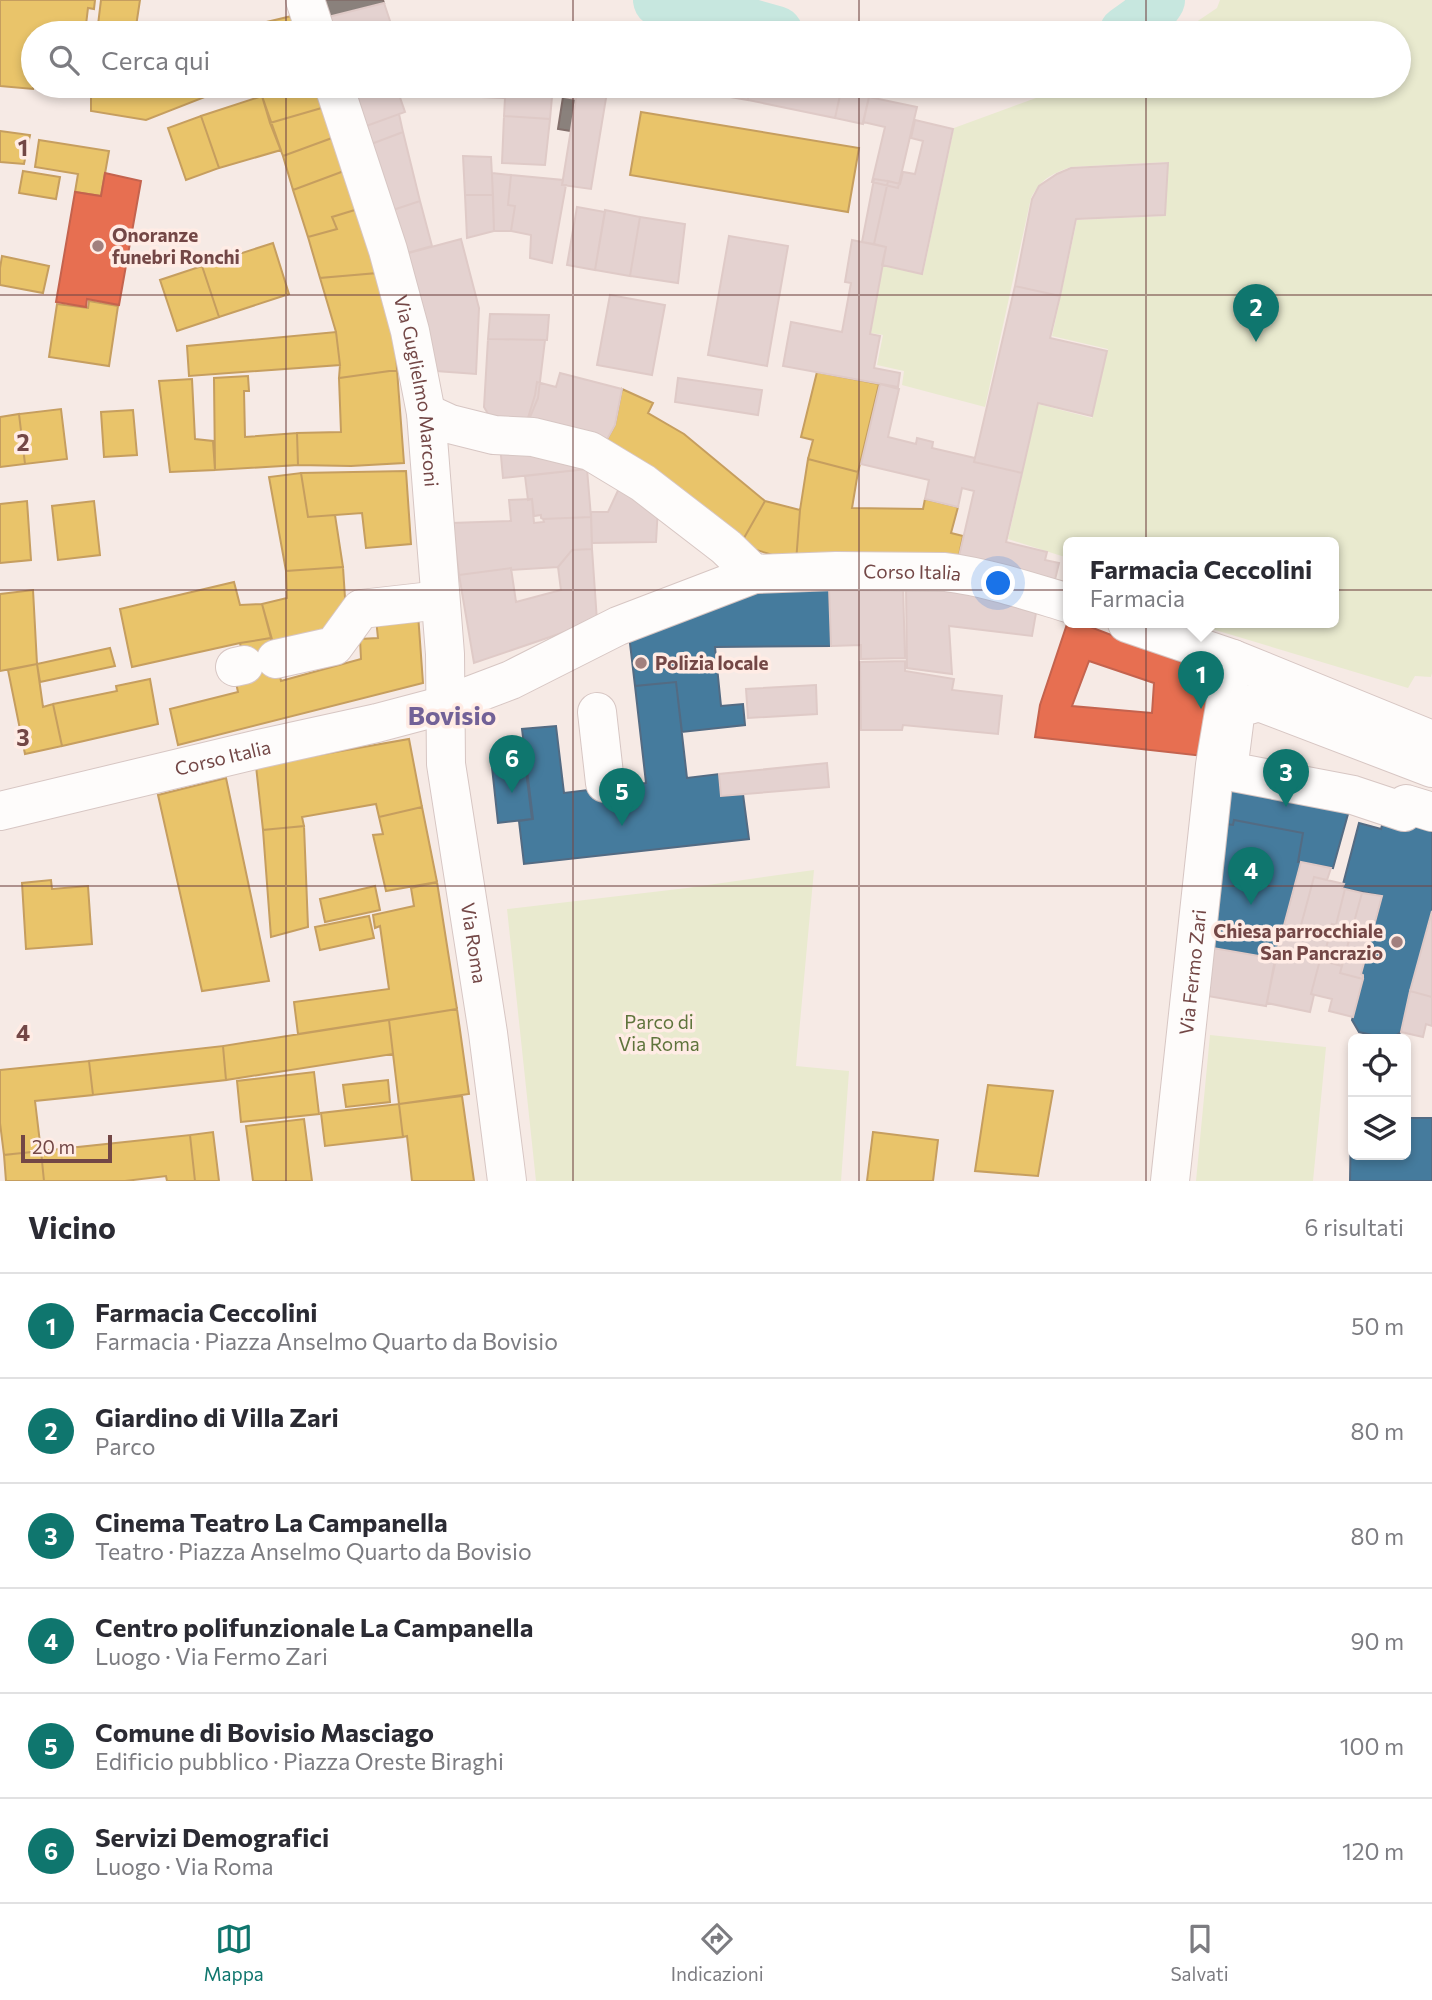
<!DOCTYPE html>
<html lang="it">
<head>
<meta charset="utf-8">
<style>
	:root { --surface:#fff; --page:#f2f2f3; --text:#2b2b33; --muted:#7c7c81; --line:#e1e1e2; --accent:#0f766e }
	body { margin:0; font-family:Commissioner,sans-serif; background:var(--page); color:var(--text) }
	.controls { position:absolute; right:21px; bottom:21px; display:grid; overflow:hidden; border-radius:10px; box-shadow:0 4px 10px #0003 }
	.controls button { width:63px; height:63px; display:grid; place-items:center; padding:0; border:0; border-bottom:2px solid var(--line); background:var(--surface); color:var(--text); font:35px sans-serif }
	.scale { position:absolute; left:21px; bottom:18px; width:91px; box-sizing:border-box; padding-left:7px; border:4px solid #734746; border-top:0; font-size:19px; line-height:24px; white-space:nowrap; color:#734746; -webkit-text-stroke:5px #ffece5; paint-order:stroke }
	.you { position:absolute; left:999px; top:584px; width:24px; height:24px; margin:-18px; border:5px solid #fff; border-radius:50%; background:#1a73e8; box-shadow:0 0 0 10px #1a73e833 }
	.badge { display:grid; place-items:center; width:46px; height:46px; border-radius:50%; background:var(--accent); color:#fff; font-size:23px; font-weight:700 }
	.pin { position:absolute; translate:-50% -58px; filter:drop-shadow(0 2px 4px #0008) }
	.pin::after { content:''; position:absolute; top:37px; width:24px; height:21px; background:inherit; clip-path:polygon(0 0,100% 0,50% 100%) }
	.popup { position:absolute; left:1063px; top:537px; width:276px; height:91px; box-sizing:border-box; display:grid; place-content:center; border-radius:10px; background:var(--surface); filter:drop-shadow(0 2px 5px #0005); font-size:23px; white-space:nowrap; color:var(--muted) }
	.popup b { font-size:26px; color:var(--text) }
	.popup::after { content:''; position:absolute; left:50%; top:100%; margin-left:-14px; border:14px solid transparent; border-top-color:var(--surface) }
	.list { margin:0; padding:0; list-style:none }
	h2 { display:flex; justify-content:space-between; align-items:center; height:91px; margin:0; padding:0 28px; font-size:30px }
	h2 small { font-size:23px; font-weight:400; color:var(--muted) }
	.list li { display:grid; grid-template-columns:46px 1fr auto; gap:21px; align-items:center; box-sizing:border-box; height:105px; padding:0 28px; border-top:2px solid var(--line) }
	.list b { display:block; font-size:26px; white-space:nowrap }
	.list p { margin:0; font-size:23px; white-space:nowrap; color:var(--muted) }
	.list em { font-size:23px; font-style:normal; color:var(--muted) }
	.icon { flex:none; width:38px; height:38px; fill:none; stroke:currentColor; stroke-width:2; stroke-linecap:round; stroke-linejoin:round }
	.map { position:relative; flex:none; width:1432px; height:1181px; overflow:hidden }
	.search { position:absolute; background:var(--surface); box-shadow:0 4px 10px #0003; left:21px; right:21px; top:21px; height:77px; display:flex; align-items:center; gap:18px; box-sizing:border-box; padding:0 24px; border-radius:38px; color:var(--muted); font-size:26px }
	.sheet { height:721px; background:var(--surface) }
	nav { display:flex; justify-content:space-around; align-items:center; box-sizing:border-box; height:98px; border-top:2px solid var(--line); background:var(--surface); font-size:19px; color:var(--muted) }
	nav a { display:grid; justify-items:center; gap:4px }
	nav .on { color:var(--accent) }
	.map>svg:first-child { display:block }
</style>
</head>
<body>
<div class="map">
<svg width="1432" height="1181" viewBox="0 0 1432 1181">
	<rect width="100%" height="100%" fill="#f6eae5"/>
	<!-- green -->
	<path fill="#e9eacf" d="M1220,0h212v673l-1,4 -16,-1 -7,12 -216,-65h142v-80h-266v15l-60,-19 30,-135 54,14 16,-69 -56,-13 25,-116 88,-4 3,-54 -97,5c-20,7 -30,12 -40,31l-46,209 -83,-22 2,-14 -27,-6 6,-30 -12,-2 11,-67 41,8 31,-146 93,-34 39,-8h313v-53h-219l37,-25z
		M814,870l-18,196 53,5 -8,110h-305l-29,-272 180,-21z
		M1210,1035l116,12 -13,134h-117z"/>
	<!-- homes -->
	<path fill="#e9c46a" stroke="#c69e5f" stroke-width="2" d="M0,0h95l-1,9 -6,-1 -3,25h-52v56l-33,-3z
		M101,0h39l-5,33h-38z
		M296,15l6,18h-41l-3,-9z
		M91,86h117l2,9 -64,25 -55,-9z
		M208,86h27l1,4 -26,5z
		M282,86h36l7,21 -55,16 -8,-27 22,-3z
		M262,96l19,54 -62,18 -18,-52z
		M325,107l7,31 -49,18 -13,-33z
		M641,112l218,36 -11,64 -218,-37z
		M201,116l18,52 -33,12 -18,-52z
		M0,131l30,4 -6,29 -24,-2z
		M332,138l12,33 -51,19 -10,-34z
		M39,140l70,11 -8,45 -26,-4 3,-18 -43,-7z
		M23,171l37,6 -4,22 -37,-6z
		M344,171l14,38 -26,8 5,12 -29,8 -15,-47z
		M358,209l19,64 -57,5 -12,-41 29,-8 -5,-12z
		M273,243l16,51 -70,23 -17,-51z
		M2,256l47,10 -6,27 -43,-8v-17z
		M202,266l17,51 -42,14 -17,-51z
		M377,273l19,78 1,19 -58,8 1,-13 -4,-33 -16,-54z
		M89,301l29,5 -9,60 -60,-9 8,-53 31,4z
		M336,332l4,33 -151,11 -2,-30z
		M397,370l7,93 -53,3 -53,-1 -1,-32 44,-1 -2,-54z
		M817,372l62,12 -21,88 -50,-13 5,-19 -12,-3z
		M248,376l1,15h-5l1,46 52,-4 1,32 -83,5 -1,-92z
		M192,379l3,60 18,2 2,29 -45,2 -11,-91z
		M622,389l31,14 -5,10 36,21 81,67 -25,44 -134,-104 9,-16z
		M61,409l6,50 -42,5 -6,-50z
		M133,410l4,45 -33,2 -3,-45z
		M19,414l6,50 -25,3v-50z
		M808,459l50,13 -6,36 71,1 2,-10 33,8 -7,26 12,3 -6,29 -161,-3 4,-52z
		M406,471l5,73 -45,4 -4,-35 -54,4 -7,-44z
		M301,473l7,44 27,-2 8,52 -57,4 -17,-94z
		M27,501l4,59 -31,3v-59z
		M94,501l6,54 -42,5 -6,-54z
		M765,501l35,9 -4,52 -56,-17z
		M343,567l2,31 -4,17 -10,13 -58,15 -11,-39 25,-6 -1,-27z
		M234,582l6,23 22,-1 9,34 -31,5 -108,24 -12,-58z
		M33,590l4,74 -37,7v-77z
		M418,614l5,69 -245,62 -8,-36 68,-17 -3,-14 12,-2 -7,-33 31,-5 10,43 80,-22 -1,-20 18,-1 -2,-19z
		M110,648l5,18 -75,16 -3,-18z
		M37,664l6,43 10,-3 9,42 -37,8 -17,-84z
		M150,679l8,45 -96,22 -9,-42 64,-13 -1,-5z
		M409,739l13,68 -43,10 -3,-13 -74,13 2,9 -41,4 -7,-64z
		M226,778l43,203 -67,10 -44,-196z
		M422,807l15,75 -51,9 -13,-56 10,-1 -4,-17z
		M304,826l4,101 -37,10 -8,-107z
		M51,880l1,9 36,-3 4,58 -66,5 -4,-66z
		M437,882l20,127 -159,25 -4,-32 95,-13 -9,-63 -5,2 -2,-13 41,-9 -3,-18z
		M375,886l5,24 -55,12 -5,-23z
		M369,916l5,22 -54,12 -5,-23z
		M457,1009l12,85 -70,10 -10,-84z
		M389,1020l4,34 -167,26 -3,-34z
		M223,1046l3,34 -133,15 -4,-34z
		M89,1061l4,34 -58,6 6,50 -37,4 -4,-32v-53z
		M314,1072l5,42 -78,8 -4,-41z
		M388,1080l2,22 -44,5 -3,-22z
		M988,1085l65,6 -15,85 -63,-5z
		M462,1096l12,85h-62l-5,-45 -4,1 -4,-33z
		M399,1104l4,33 -78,9 -4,-33z
		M304,1119l8,62h-59l-7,-55z
		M213,1132l6,49h-24l-5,-46z
		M873,1132l65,8 -5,41h-66z
		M190,1135l5,46h-28l-1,-5 -41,5h-81l-3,-30z
		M41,1151l3,30h-38l-2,-26z"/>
	<!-- shops -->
	<path fill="#e76f51" stroke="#c4634e" stroke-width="2" fill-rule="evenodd" d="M105,173l36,8 -22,124 -32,-6 -1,8 -30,-5 19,-110 26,4z
		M1068,621v2h12l133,51 -10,82 -168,-19 5,-32zM1089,661l65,22 -2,30 -80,-7z"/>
	<!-- public -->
	<path fill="#457b9d" stroke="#536b83" stroke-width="2" d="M829,587l2,59 -116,1 6,59 22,-2 2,21 -63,7 -6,-50 -41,4 -6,-51 127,-42z
		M676,682l11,96 32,-4 2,22 22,-2 6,45 -225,25 -5,-43 14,-2 -11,-90 34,-3 8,67 82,-10 -11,-97z
		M525,763l7,56 -34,4 -6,-56z
		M1229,773l124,23 -20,72 -35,-6 5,-29 -69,-13 -1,5 -14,-2z
		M1387,807l45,6v98l-31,121 -11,7 -31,-7 -7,-12 11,-41v-4l-2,-1 21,-78 -40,-8 17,-65 22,6z
		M1234,820l69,13 -5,29h3l-26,97 -68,-12 12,-124 14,2z
		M1351,1117h2v38h53v-37h26v63h-82z"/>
	<!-- industry -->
	<path fill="#8a817c" stroke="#83706c" stroke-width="2" d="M317,0h66l1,3 -61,16z
		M563,97l13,2 -5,32 -13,-2z"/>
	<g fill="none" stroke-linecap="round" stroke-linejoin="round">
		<!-- river -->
		<path stroke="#c7e7df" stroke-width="54" d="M660,0l116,33
			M1126,33l18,-13 14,-20"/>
	</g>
	<!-- building -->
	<path fill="#e4d2d0" stroke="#dfcac7" stroke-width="2" d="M384,3l10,30h-70l-4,-14z
		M342,86h54l9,26 -47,17z
		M459,86h53l-1,7 -6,5 -46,-2z
		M519,86h34l-3,33 -46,-3 1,-18z
		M553,86h25l-2,13 -24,-4z
		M578,86h30l-17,103 -29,-4z
		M667,86h83l-2,14z
		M750,86h66l25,5 -6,27 -87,-18z
		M841,91l28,6 -6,27 -28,-6z
		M869,97l48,10 -19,81 -26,-6 13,-55 -22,-5z
		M399,114l4,18 -37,14 -8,-17z
		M504,116l46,3 -5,46 -43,-2z
		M915,120l38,9 -31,145 -40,-9 4,-18 -12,-3 14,-63 12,3 3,-12 12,2 8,-33 -12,-3z
		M403,132l17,69 -33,11 -21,-66z
		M463,156l28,1 2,38h-28z
		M1168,163l-3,52 -89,4 -16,77 -45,-10 17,-87 7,-13 18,-12 14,-6z
		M492,173l19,2 -3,30 7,1 -4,25h-17z
		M511,175l52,5 -1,5h4l-14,78 -22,-5 1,-23 -20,-4 4,-25 -7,-1z
		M874,179l14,2 -14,63 -12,-2z
		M465,195h28l1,36 -27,7z
		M420,201l12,45 -32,9 -13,-43z
		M577,207l28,5 -10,58 -28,-5z
		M605,210l35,7 -10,59 -35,-6z
		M640,217l45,7 -7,59 -48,-7z
		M729,236l59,10 -21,120 -59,-11z
		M461,239l18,69 -3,66 -40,-3 -31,-117z
		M852,240l34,7 -16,87 10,2 -6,32 26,5 -2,14 -115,-21 8,-44 51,10 9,-49 -6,-1z
		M1015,286l45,10 -10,42 57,13 -15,65 -54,-13 -16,70 -48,-11z
		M610,295l55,10 -13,70 -55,-10z
		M490,314l59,1 -2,25 -59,-1z
		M488,339l57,1 -7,58 -10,24 -5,1 -35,-9 -4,-7z
		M560,373l62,16 -7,36 -9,16 -79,-20 8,-26 2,-13 19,5z
		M678,378l84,12 -4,25 -83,-13z
		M880,384l19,5 -11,48 28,7 1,-6 16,4 -1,6 43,10 -1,4 48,11 -16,69 41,10 -2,8 14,3 -6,25 -96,-23 17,-74 -12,-3 -4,19 -33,-8 4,-19 -68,-16z
		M500,445l87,24 -84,9z
		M587,469l4,48 -48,2 -2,-1v-3l-7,1 -2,-17 -4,1 -3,-24z
		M621,484l37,23 -2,35 -64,1 -1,-31h17z
		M532,499l2,24 10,-1 -1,-3 48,-2 1,32 -20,1 -14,17 -47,3v-2l-52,7 -7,-52 59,-2 -2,-21z
		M592,549l5,72 -123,42 -15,-88 52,-7 5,34 45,-12 -3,-23 14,-17z
		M903,585l2,73 -44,1v-14l-30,1 -2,-59z
		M906,586l65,8 65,19 -4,23 -83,-10 3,48 -45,-6z
		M905,661v10l49,8 -2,11 50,6 -4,38 -95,-9 -1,5h-41l-1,-68z
		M816,685l1,29 -69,4 -2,-29z
		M827,763l2,24 -108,9 -2,-22z
		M1301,862l30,6 -4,12 -13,-3 -14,52 29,7 -6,25 -3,-1 -9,34 3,1 -4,17 -43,-9 8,-44z
		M1314,877l30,7 -2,4 3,1 -9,36 -4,-1 -3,12 -29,-7z
		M1345,889l17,4 -20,73 -19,-5 9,-37 4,1z
		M1362,893l20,3 -21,78 2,1v4l-23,-6z
		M1432,911v86l-22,-6z
		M1207,947l69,12 -10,47 -64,-11z
		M1320,960l22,6 -2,7 23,6 -10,38 -24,-6 3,-12 -21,-5z
		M1410,991l22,6v29l-6,-2 -3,13 -22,-5z"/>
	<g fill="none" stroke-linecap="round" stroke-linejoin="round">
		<!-- minor casing -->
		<g stroke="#d7c6c3" stroke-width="40">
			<g id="minor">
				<path d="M305,0l11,33"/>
				<path id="s1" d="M334,86l54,164 22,81 16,82 19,241 1,110 42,269 19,148"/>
				<path d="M426,413l24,11 44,11 39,2 57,14 53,32 83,64 28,27"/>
				<path d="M1127,623l106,36 199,81"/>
				<path d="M276,659l58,-13 27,-37 62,-7"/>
				<path d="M235,667l9,-2"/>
				<path d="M597,712l8,71"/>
				<path d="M1432,768l-173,-66 -17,5 -7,9 -7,55 125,24 51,17 2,-8 26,8"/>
				<path id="s2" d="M0,811l259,-62 118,-26 68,-18 66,-25 107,-54 136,-52 82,-3 109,1c41,5 83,19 123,31"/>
				<path id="s3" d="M1170,1181l45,-416 18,-106"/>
			</g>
		</g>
		<!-- minor -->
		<use href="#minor" stroke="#fefcfb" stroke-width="38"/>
	</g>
	<!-- grid -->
	<path fill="none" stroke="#734746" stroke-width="2" stroke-opacity="0.55" d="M286,0v33M573,0v33M859,0v33M1146,0v33M286,86v1095M573,86v1095M859,86v1095M1146,86v1095M0,295h1432M0,590h1432M0,886h1432"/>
	<!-- markers -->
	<g fill="#a1807e" stroke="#ffece5" stroke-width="2.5">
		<circle cx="98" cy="246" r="7"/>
		<circle cx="641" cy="663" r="7"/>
		<circle cx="1397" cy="942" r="7"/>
	</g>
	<g text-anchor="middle" stroke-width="7" stroke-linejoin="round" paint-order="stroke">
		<!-- poi labels -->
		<g font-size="19" font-weight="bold" fill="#734746" stroke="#ffece5" text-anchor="start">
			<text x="112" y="242">Onoranze<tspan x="112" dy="22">funebri Ronchi</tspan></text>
			<text x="655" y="670">Polizia locale</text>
			<text x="1383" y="938" text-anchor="end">Chiesa parrocchiale<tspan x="1383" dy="22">San Pancrazio</tspan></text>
		</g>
		<!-- street labels -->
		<g font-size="19" fill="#734746" stroke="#ffece5">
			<text dy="7" stroke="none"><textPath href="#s1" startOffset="317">Via Guglielmo Marconi</textPath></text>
			<text dy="7" stroke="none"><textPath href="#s2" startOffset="952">Corso Italia</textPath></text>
			<text dy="7" stroke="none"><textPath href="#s2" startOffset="229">Corso Italia</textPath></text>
			<text dy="7" stroke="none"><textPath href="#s1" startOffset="873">Via Roma</textPath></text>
			<text dy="7" stroke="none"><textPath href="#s3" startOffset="210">Via Fermo Zari</textPath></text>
		</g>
		<!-- park labels -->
		<g font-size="19" fill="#5f743c" stroke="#ffece5">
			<text x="659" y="1029">Parco di<tspan x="659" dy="22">Via Roma</tspan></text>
		</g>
		<!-- district labels -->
		<g font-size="26" font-weight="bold" fill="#726197" stroke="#ffece5">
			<text x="452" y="725">Bovisio</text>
		</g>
	</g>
	<g font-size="23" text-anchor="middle" font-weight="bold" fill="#734746" stroke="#ffece5" stroke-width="7" stroke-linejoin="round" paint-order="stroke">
		<text x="23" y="156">1</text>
		<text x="23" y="451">2</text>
		<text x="23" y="746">3</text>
		<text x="23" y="1041">4</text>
	</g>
</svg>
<div class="controls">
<button><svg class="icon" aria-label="locate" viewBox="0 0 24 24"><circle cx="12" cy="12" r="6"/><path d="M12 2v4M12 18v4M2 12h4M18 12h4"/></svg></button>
<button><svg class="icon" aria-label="layers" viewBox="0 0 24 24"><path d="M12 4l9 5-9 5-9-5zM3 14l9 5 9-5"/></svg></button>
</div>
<div class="scale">20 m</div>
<div class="you"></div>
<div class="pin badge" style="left:1201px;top:709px">1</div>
<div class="popup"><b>Farmacia Ceccolini</b>Farmacia</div>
<div class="pin badge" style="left:1256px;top:342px">2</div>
<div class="pin badge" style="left:1286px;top:807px">3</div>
<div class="pin badge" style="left:1251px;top:905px">4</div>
<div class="pin badge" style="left:622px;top:826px">5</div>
<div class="pin badge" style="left:512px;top:793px">6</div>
<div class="search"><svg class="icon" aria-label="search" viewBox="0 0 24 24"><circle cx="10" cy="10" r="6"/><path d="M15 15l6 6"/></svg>Cerca qui</div>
</div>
<section class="sheet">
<h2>Vicino<small>6 risultati</small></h2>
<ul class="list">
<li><span class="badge">1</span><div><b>Farmacia Ceccolini</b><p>Farmacia · Piazza Anselmo Quarto da Bovisio</p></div><em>50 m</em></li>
<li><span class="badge">2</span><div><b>Giardino di Villa Zari</b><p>Parco</p></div><em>80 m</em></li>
<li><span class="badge">3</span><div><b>Cinema Teatro La Campanella</b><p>Teatro · Piazza Anselmo Quarto da Bovisio</p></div><em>80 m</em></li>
<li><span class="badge">4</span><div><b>Centro polifunzionale La Campanella</b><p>Luogo · Via Fermo Zari</p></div><em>90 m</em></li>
<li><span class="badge">5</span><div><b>Comune di Bovisio Masciago</b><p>Edificio pubblico · Piazza Oreste Biraghi</p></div><em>100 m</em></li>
<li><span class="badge">6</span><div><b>Servizi Demografici</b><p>Luogo · Via Roma</p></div><em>120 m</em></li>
</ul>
</section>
<nav>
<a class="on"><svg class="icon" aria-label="map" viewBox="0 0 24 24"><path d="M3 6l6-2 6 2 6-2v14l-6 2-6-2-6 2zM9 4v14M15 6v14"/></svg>Mappa</a>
<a><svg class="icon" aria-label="directions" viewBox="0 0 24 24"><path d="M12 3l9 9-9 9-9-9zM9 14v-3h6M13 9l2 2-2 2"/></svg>Indicazioni</a>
<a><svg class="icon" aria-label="saved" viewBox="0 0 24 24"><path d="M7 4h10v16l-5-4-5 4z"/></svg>Salvati</a>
</nav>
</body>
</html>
